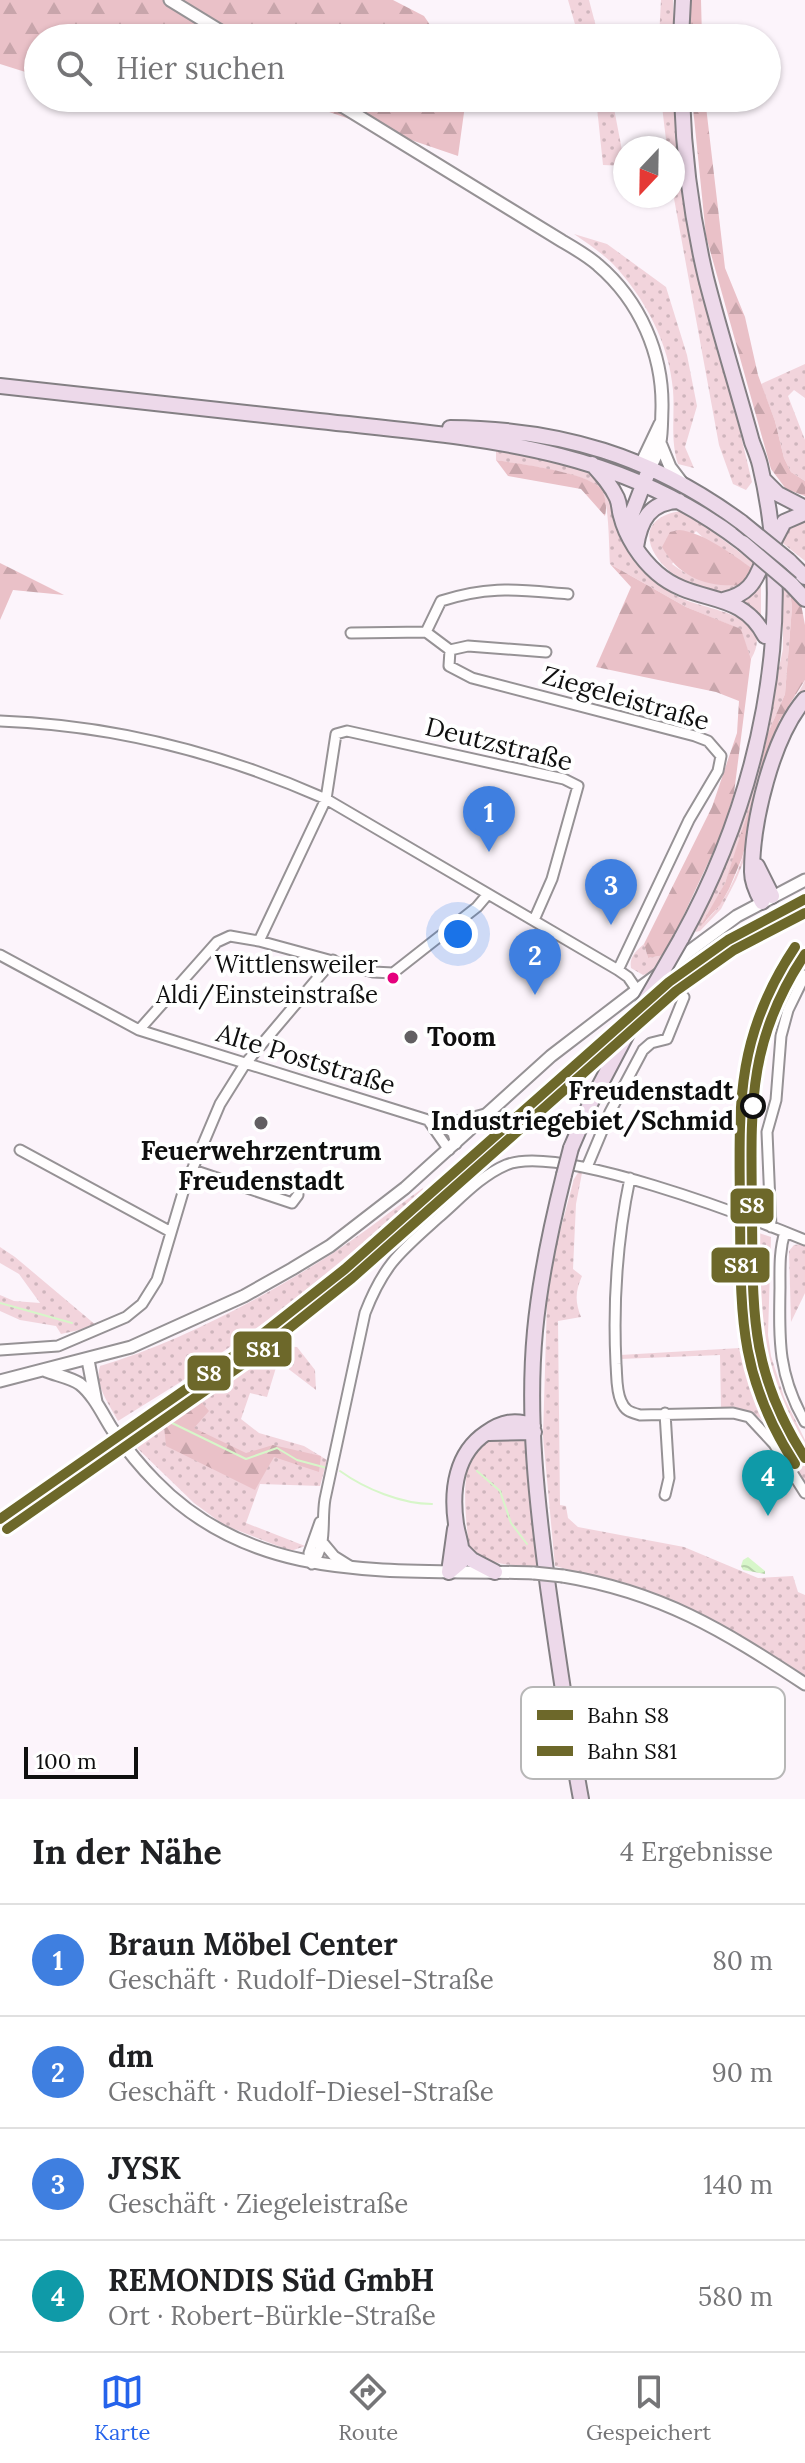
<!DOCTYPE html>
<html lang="de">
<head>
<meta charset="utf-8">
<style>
	:root { --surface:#fff; --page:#f2f2f2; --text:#202124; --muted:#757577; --line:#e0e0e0; --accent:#2563eb }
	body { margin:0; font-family:Lora,serif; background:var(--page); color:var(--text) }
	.compass { position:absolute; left:613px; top:136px; width:72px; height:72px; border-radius:50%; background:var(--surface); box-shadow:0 2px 6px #0004; rotate:202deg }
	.scale { position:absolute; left:24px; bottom:20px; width:114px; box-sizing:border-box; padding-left:8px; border:4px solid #0f0f0f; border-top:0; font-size:22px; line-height:28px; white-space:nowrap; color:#0f0f0f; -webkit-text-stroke:6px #fff; paint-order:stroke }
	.you { position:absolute; left:458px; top:934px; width:28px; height:28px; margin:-20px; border:6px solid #fff; border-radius:50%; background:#1a73e8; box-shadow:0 0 0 12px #1a73e833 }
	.badge { display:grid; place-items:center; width:52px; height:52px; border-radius:50%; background:var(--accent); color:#fff; font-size:26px; font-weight:700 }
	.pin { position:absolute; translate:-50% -66px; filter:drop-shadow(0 2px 4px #0008) }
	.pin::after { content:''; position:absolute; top:42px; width:28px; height:24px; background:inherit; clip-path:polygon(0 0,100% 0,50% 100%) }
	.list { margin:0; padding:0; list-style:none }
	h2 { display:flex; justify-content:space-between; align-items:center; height:104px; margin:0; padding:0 32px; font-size:34px }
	h2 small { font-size:26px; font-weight:400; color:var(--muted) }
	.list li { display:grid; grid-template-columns:52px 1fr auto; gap:24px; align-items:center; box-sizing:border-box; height:112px; padding:0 32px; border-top:2px solid var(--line) }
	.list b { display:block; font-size:30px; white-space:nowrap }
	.list p { margin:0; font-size:26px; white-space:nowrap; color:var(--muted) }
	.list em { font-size:26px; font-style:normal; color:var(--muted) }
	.icon { flex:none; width:44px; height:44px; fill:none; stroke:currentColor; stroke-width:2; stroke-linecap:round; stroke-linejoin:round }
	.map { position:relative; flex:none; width:805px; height:1799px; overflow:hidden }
	.search { position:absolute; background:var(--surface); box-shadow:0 2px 6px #0004; left:24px; right:24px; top:24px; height:88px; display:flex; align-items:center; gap:20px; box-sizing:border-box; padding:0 28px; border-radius:44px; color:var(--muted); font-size:30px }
	.sheet { height:552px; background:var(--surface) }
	nav { display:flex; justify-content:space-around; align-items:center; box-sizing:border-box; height:112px; border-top:2px solid var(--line); background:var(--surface); font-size:22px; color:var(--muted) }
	nav a { display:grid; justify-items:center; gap:4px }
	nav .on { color:var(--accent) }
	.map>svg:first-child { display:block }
</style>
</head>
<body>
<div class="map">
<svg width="805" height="1799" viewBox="0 0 805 1799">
	<defs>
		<pattern id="grass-dots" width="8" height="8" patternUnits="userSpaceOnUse" patternTransform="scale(2)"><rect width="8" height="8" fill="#f2d4dc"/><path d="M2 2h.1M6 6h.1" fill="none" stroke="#ceb5bc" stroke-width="1.8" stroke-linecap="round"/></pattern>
		<pattern id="forest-firs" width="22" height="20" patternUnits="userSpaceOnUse" patternTransform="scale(2)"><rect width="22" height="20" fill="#eac1c8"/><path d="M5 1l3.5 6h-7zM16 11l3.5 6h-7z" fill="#c8a5ab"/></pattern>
		<pattern id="water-waves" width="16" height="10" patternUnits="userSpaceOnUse" patternTransform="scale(2)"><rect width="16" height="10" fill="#d7f6c9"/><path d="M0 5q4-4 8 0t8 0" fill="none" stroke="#b7d2ab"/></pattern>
	</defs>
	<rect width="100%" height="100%" fill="#fcf4fb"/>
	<!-- grass -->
	<path fill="url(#grass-dots)" d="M568,0h21l10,38h-20z
		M661,0h12l1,38h-15z
		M596,98h16l13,68 -22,-1z
		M661,98h17l9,112 65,272 -6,8 -13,-6 -14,-39 -46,-252v-45h-6z
		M574,234l33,10 59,43 21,68 10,51 -12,41 9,21 -16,-4c-8,-24 -3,-49 -5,-74 -4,-47 -28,-92 -60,-126 -11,-11 -26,-21 -39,-30z
		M805,364v34l-11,-8 -6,6 17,44v41l-14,-9 -7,-14 -9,-37 -14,-37z
		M496,449c26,4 68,9 90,20 29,13 43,87 71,113 8,8 20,15 31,19 26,10 88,16 63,58l-11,-30 -54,-22 -76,-43c-1,-16 -1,-61 -8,-73 -11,-19 -83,-26 -106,-31z
		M681,511l8,3 65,49 -1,6 -46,-28 -11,-10 -24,33c20,16 45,23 71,21 -54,30 -141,-62 -62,-74z
		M805,522v39l-25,-20c7,-10 13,-17 25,-19z
		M761,582v35l-1,2 -7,-10 -14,-8z
		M783,586l7,6 2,15 -7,87 -17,39 -13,57 -21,67 -9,26 -20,39c52,-51 46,-136 74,-200 6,-15 20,-26 26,-42v14l-50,126 -10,38 -9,22 -15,29 -21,22 -5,1 33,-74 25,-69 30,-140z
		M644,944l4,14 17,-3 -14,18 -8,2 -12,-7c-2,-11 5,-17 13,-24z
		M579,1171l3,2 -6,31 -3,65 9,7c-7,16 -7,26 -1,41l-23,4 2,184 6,1 2,12 10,9 106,20 74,31 35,-2 5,16 7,3v81c-78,-54 -158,-87 -250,-110l-12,-130 4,-134 8,-52 19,-71z
		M423,1188l1,5 -145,119 -100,71 -61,38c-9,-17 -24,-36 -18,-55 77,-23 165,-69 233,-113 31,-20 60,-44 90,-65z
		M759,1233l12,4 -3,98 3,21 13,41 21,43v8c-28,-37 -44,-88 -48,-134 -2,-27 2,-54 2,-81z
		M802,1244l3,1v48l-14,29 -2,-71 5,-6z
		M0,1247l15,10 82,69 -36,8 -5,-8 -36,-6 -20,-9v-16l14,6 26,2 -21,-29 -19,-11z
		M735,1279l6,2 4,71 19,51 5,2 9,18 27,40v19l-45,-64 -22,-9 -17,-1 -1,-53 -100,4v-4l120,-7z
		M268,1345l29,2 18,23 1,20 -38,-29 -11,36 -17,-4 -9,26 18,14 45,13 23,14 -7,26 -60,-2 -14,39 59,23 -14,5 -67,-26 -30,-22 -59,-57 -6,-11z
		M520,1436l10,8 8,123c-22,-2 -57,-1 -69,-21 -3,-27 -13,-93 19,-106 9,-4 23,-3 32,-4z"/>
	<!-- forest -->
	<path fill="url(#forest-firs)" d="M0,0h393l31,16 15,22h-401v38l-38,-12z
		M691,0h10l1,38h-14z
		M102,98h42l-6,12z
		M288,98h178l-8,58z
		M692,98h13l20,170 20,49 13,58 17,46 9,37 7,14 14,9v15l-19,-7 -15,-20 -65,-233z
		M496,460c23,4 94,12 106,30 4,8 5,18 3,26l-24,-27 -73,-13z
		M679,530c24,2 54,25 74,39l-10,16c-36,3 -63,-7 -81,-38l8,-15z
		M0,563l64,32 -51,-5 -13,30z
		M610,564l76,43 55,22 10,30 -17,134 -12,40 -57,122 -17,3 -4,-14 68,-137 25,-74 2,-32 -23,-9 -120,-25 35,-80z
		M790,592l11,12 4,21v55l-26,41 -37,137 -13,31 -9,16 -20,22 25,-44 30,-93 13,-57 17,-39 7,-87z
		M199,1399l10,12 -15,17 52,25 27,-8 48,11 -2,16 -45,-15 -19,33 -89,-44 -2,-20z"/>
	<!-- water -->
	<path fill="url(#water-waves)" d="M748,1557l17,14v3l-22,-4 -2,-4 2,-6z"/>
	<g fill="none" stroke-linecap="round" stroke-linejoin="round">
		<!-- stream -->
		<path stroke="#d7f6c9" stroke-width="2" d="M0,1303l72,20
			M170,1422l76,37 31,-11 20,12 30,8
			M340,1471c25,18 62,33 92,33
			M477,1471l23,20 11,32 16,21"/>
		<!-- minor casing -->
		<g stroke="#969295" stroke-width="13">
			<path id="minor" d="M426,632l15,-31c49,-16 77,-11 127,-7
				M351,633l75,-1 24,18
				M450,650l-1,16 23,12 223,58 13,5 13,15 -3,15 -29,49 -71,150
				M450,650l18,-4 78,6
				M0,721c114,4 222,32 326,78l292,171 10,7 9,13
				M259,941l67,-142 10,-65 11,-3 217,48 14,7 -26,93 -18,41
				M0,955l139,75 289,90 31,1 26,-7
				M139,1030l78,-88 13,-6 29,5 114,31 20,1 84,-66 11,-13
				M428,1120l21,30
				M440,1122l13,11 3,11
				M20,1150l151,82
				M587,1167l23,-55 33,-62 8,-7 16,-4 17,-42
				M193,1170l99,33 6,-8
				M630,1178c-13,62 -17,124 -14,186 1,12 0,26 5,37 4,10 9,11 19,14l93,-2 16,4 25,27 31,49
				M771,1227l-4,-95 9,-32 5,-64 7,-26 17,-35
				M785,1232c-6,19 -5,37 -5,56 -1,53 -2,87 25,134
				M0,1350l58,-4 68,-29 16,-13 15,-24 27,-91 36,-85 25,-40 88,-104
				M665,1495l4,-17 -4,-65
				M324,1544l10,12 16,10
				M312,1564c16,-20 9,-41 13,-65l40,-186c19,-49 35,-61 73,-95 21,-18 42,-42 68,-53 52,-22 243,52 299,75
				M312,1564l-3,-11 11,-31"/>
		</g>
		<!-- tertiary casing -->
		<g stroke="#969295" stroke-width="15">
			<path id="tertiary" d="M170,0l62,38
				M329,98l233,143c12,7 26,15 36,24 42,36 65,89 64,143 -1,26 1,36 -12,60
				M661,445l9,22 13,17
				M641,464l19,-40
				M88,1360l8,42
				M46,1371c10,4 26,7 34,13 14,11 23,31 32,45 13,18 27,36 43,52 103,107 244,87 379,92
				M0,1381l131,-34 113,-51 48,-27 38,-23 75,-58 146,-132 86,-66 100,-74 68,-36
				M563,1576c98,16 160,54 242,108"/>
		</g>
		<!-- primary casing -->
		<g stroke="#837f83" stroke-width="18">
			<path id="primary" d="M681,38l2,-38
				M0,386c106,12 213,23 319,35 155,17 296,23 424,122
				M450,428c111,1 201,28 291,94
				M592,464c10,11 19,21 25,34 3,7 2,12 4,18 5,21 20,43 36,57 38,33 83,15 108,63
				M763,479l15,15 27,14
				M626,529l21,-54
				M773,543l11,-21 21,-9
				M636,547c4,-27 14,-45 43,-46
				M789,561l16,16
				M791,584l14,15
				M723,600c24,-5 32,-17 40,-39
				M757,866l15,30
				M762,902c-5,-9 -10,-20 -10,-30 0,-50 20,-135 53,-173
				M681,939c78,-141 117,-315 79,-474 -2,-8 -5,-15 -8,-23 -15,-55 -32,-109 -46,-164 -14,-59 -22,-119 -24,-180
				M571,1148l19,-44 41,-78
				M564,1175c-13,52 -24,103 -29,156 -8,85 2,172 13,256 10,71 20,142 33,212
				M489,1433l45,-1
				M463,1551l9,9 23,12
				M449,1572l13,-11c1,-14 -4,-24 -6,-37 -5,-34 0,-71 30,-91 16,-11 29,-14 47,-7
				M449,1572l6,-43"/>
		</g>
		<!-- minor -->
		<use href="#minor" stroke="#fffdfe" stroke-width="9"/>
		<!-- tertiary -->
		<use href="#tertiary" stroke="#fffdfe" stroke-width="11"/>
		<!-- primary -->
		<use href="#primary" stroke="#edd9ea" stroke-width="14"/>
		<!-- tertiary-bridge casing -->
		<g stroke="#969295" stroke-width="15" stroke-linecap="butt">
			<path id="tertiary-bridge" d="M534,1573l29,3"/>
		</g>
		<!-- primary-bridge casing -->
		<g stroke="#837f83" stroke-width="18" stroke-linecap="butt">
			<path id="primary-bridge" d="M741,522l48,39
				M743,543l48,41
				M631,1026l50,-87
				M564,1175l7,-27"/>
		</g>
		<!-- tertiary-bridge -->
		<use href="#tertiary-bridge" stroke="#fffdfe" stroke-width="11"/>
		<!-- primary-bridge -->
		<use href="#primary-bridge" stroke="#edd9ea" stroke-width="14"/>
		<!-- rail-1 casing -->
		<g stroke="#fff" stroke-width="16">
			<path id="rail-1" d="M805,954c-59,88 -54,157 -53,258 1,99 -3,159 53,246
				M0,1519l242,-169 103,-81 324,-287 59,-42 77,-41"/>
		</g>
		<!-- rail-2 casing -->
		<g stroke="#fff" stroke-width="16">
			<path id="rail-2" d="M795,1464c-58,-90 -54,-152 -55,-255 -1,-103 -5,-172 55,-262
				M7,1529l242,-169 103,-82 324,-287 58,-41 71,-37"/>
		</g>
		<!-- rail-1 -->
		<use href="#rail-1" stroke="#6d682a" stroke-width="10"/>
		<!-- rail-2 -->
		<use href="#rail-2" stroke="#6d682a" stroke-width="10"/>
	</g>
	<!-- markers -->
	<circle fill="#e5007d" stroke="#fff" stroke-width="3" cx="393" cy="978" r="7"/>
	<g fill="#625f62" stroke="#fff" stroke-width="3">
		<circle cx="411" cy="1037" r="8"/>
		<circle cx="261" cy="1123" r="8"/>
	</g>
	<circle fill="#fff" stroke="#0f0f0f" stroke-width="4" cx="753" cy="1106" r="11"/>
	<g text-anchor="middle" stroke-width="8" stroke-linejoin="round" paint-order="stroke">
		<!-- bus labels -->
		<g font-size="24" fill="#0f0f0f" stroke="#fff" text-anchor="end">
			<text x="378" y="973">Wittlensweiler<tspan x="378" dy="30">Aldi/Einsteinstraße</tspan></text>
		</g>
		<!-- street labels -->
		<g font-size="26" fill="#0f0f0f" stroke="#fff">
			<text transform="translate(626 698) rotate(16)" y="9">Ziegeleistraße</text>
			<text transform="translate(499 744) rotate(14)" y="9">Deutzstraße</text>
			<text transform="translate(306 1059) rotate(17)" y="9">Alte Poststraße</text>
		</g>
		<!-- poi labels -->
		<g font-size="26" font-weight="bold" fill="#0f0f0f" stroke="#fff" text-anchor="start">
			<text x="427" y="1046">Toom</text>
			<text x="261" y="1160" text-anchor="middle">Feuerwehrzentrum<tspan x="261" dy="30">Freudenstadt</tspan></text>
		</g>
		<!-- stop labels -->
		<g font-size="26" font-weight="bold" fill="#0f0f0f" stroke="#fff" text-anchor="end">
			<text x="734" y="1100">Freudenstadt<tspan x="734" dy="30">Industriegebiet/Schmid</tspan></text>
		</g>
	</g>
	<!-- legend -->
	<rect x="521" y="1687" width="264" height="92" rx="12" fill="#fff" stroke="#b7b7b7" stroke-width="2"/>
	<rect x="537" y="1710" width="36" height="10" fill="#6d682a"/>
	<rect x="537" y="1746" width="36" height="10" fill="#6d682a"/>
	<g font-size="22" fill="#0f0f0f">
		<text x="587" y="1723">Bahn S8</text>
		<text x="587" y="1759">Bahn S81</text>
	</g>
	<g stroke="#fff" stroke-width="3">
		<rect x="729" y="1187" width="46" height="38" rx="8" fill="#6d682a"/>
		<rect x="710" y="1246" width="61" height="38" rx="8" fill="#6d682a"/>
		<rect x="232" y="1330" width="61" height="38" rx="8" fill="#6d682a"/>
		<rect x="186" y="1354" width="46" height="38" rx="8" fill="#6d682a"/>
	</g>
	<g font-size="22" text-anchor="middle" font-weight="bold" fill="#fff">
		<text x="752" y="1213">S8</text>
		<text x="741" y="1273">S81</text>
		<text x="263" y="1357">S81</text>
		<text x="209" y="1381">S8</text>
	</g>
</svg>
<svg class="compass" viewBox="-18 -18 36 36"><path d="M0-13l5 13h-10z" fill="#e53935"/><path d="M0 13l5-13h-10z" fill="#757577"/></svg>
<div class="scale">100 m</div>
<div class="you"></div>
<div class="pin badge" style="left:489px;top:852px;background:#3f7fe0">1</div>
<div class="pin badge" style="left:535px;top:995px;background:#3f7fe0">2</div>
<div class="pin badge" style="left:611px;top:925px;background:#3f7fe0">3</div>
<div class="pin badge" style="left:768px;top:1516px;background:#0f9aa8">4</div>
<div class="search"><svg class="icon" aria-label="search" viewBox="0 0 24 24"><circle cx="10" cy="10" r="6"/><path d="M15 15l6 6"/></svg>Hier suchen</div>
</div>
<section class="sheet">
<h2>In der Nähe<small>4 Ergebnisse</small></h2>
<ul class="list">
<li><span class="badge" style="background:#3f7fe0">1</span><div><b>Braun Möbel Center</b><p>Geschäft · Rudolf-Diesel-Straße</p></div><em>80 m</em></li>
<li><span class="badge" style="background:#3f7fe0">2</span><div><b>dm</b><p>Geschäft · Rudolf-Diesel-Straße</p></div><em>90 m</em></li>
<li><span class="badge" style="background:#3f7fe0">3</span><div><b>JYSK</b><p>Geschäft · Ziegeleistraße</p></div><em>140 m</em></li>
<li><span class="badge" style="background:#0f9aa8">4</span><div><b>REMONDIS Süd GmbH</b><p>Ort · Robert-Bürkle-Straße</p></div><em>580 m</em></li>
</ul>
</section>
<nav>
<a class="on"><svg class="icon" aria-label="map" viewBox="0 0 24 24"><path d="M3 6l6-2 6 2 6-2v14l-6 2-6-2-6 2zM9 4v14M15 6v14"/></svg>Karte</a>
<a><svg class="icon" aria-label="directions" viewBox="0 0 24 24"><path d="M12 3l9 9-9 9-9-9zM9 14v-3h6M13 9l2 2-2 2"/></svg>Route</a>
<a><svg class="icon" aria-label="saved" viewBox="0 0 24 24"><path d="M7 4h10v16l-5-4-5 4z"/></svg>Gespeichert</a>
</nav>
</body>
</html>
